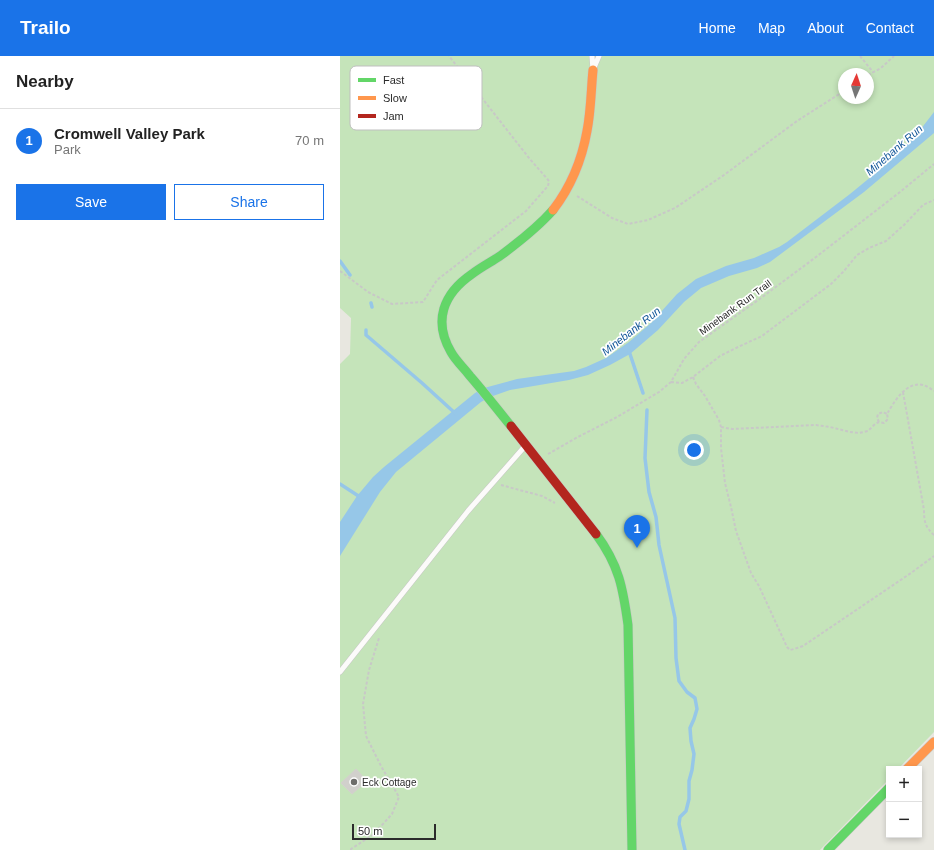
<!DOCTYPE html>
<html lang="en">
<head>
<meta charset="utf-8">
<style>
	:root { --surface:#fff; --page:#f6f6f6; --text:#222; --muted:#767676; --line:#e0e0e0; --accent:#1a73e8 }
	body { margin:0; font-family:Helvetica,sans-serif; background:var(--page); color:var(--text) }
	.controls { position:absolute; right:12px; bottom:12px; display:grid; overflow:hidden; border-radius:0px; box-shadow:0 2px 6px #0003 }
	.controls button { width:36px; height:36px; display:grid; place-items:center; padding:0; border:0; border-bottom:1px solid var(--line); background:var(--surface); color:var(--text); font:20px sans-serif }
	.compass { position:absolute; left:498px; top:12px; width:36px; height:36px; border-radius:50%; background:var(--surface); box-shadow:0 2px 6px #0003; rotate:3deg }
	.scale { position:absolute; left:12px; bottom:10px; width:84px; box-sizing:border-box; padding-left:4px; border:2px solid #2b2b2b; border-top:0; font-size:11px; line-height:14px; white-space:nowrap; color:#2b2b2b; -webkit-text-stroke:3px #fff; paint-order:stroke }
	.you { position:absolute; left:354px; top:394px; width:14px; height:14px; margin:-10px; border:3px solid #fff; border-radius:50%; background:#1a73e8; box-shadow:0 0 0 6px #1a73e833 }
	.badge { display:grid; place-items:center; width:26px; height:26px; border-radius:50%; background:var(--accent); color:#fff; font-size:13px; font-weight:700 }
	.pin { position:absolute; translate:-50% -33px; filter:drop-shadow(0 1px 2px #0008) }
	.pin::after { content:''; position:absolute; top:21px; width:14px; height:12px; background:inherit; clip-path:polygon(0 0,100% 0,50% 100%) }
	.list { margin:0; padding:0; list-style:none }
	h2 { display:flex; justify-content:space-between; align-items:center; height:52px; margin:0; padding:0 16px; font-size:17px }
	h2 small { font-size:13px; font-weight:400; color:var(--muted) }
	.list li { display:grid; grid-template-columns:26px 1fr auto; gap:12px; align-items:center; box-sizing:border-box; height:64px; padding:0 16px; border-top:1px solid var(--line) }
	.list b { display:block; font-size:15px; white-space:nowrap }
	.list p { margin:0; font-size:13px; white-space:nowrap; color:var(--muted) }
	.list em { font-size:13px; font-style:normal; color:var(--muted) }
	.actions { display:flex; gap:8px; padding:12px 16px }
	.actions a { flex:1; padding:9px 0; border:1px solid var(--accent); border-radius:0px; text-align:center; font-size:14px; color:var(--accent) }
	.actions .main { background:var(--accent); color:#fff }
	.map { position:relative; flex:none; width:594px; height:794px; overflow:hidden }
	header { display:flex; align-items:center; gap:24px; box-sizing:border-box; height:56px; padding:0 20px; background:var(--accent); color:#fff }
	header strong { font-size:19px }
	nav { display:flex; gap:22px; margin-inline-start:auto; font-size:14px }
	main { display:flex }
	aside { flex:1; background:var(--surface) }
	.map>svg:first-child { display:block }
</style>
</head>
<body>
<header>
<strong>Trailo</strong>
<nav><a>Home</a><a>Map</a><a>About</a><a>Contact</a></nav>
</header>
<main>
<aside>
<h2>Nearby<small></small></h2>
<ul class="list">
<li><span class="badge">1</span><div><b>Cromwell Valley Park</b><p>Park</p></div><em>70 m</em></li>
</ul>
<div class="actions"><a class="main">Save</a><a>Share</a></div>
</aside>
<div class="map">
<svg width="594" height="794" viewBox="0 0 594 794">
	<rect width="100%" height="100%" fill="#e8e7e0"/>
	<!-- green -->
	<path fill="#c5e4ba" fill-rule="evenodd" d="M0,0h594v676l-36,37h-9v10l-69,71h-480v-486l10,-10 1,-36 -11,-10zM504,18h24v24h-24z"/>
	<!-- water -->
	<path fill="#96c7e8" d="M594,56v21l-70,59 -94,70 -13,6 -28,8 -28,12 -17,14 -26,28 -28,24 -20,11 -22,10 -19,5 -59,10 -20,7 -9,5 -85,70 -16,20 -40,64v-34l17,-26 16,-19 11,-10 91,-74 9,-5 33,-9 57,-8 12,-4 20,-9 23,-16 22,-19 26,-29 19,-15 30,-13 28,-8 25,-11 8,-5 63,-48 39,-32 28,-28z"/>
	<g fill="none" stroke-linecap="round" stroke-linejoin="round">
		<!-- stream -->
		<path stroke="#96c7e8" stroke-width="3.5" d="M0,205l10,14
			M31,247l1,4
			M26,274v5l56,48 34,31
			M289,295l14,42
			M307,354l-2,48 4,34 7,25 3,28 16,73 1,40 3,23 8,11 8,6 2,11 -3,10 -4,9 1,13 3,13 -2,16 -3,11v18l-3,12 -6,6 -1,7 6,26
			M0,428l20,13"/>
	</g>
	<!-- building -->
	<path fill="#d1d0cc" stroke="#d3d2cc" d="M16,713l11,12 -15,13 -11,-11z"/>
	<g fill="none" stroke-linecap="round" stroke-linejoin="round">
		<!-- lane casing -->
		<g stroke="#c6c6c5" stroke-width="6">
			<path id="lane" d="M252,0l1,14 6,-14
				M0,616l128,-161 58,-66"/>
		</g>
		<!-- fast casing -->
		<g stroke="#c6c6c5" stroke-width="10">
			<path id="fast" d="M171,370c-14,-17 -27,-34 -41,-50 -6,-8 -14,-15 -19,-24 -18,-31 -8,-58 21,-78 9,-7 19,-12 28,-18 19,-14 37,-28 53,-46
				M256,478c23,31 27,54 32,91l4,225
				M488,794l61,-62"/>
		</g>
		<!-- slow casing -->
		<g stroke="#c6c6c5" stroke-width="10">
			<path id="slow" d="M213,154c17,-22 29,-51 34,-79 4,-20 4,-41 6,-61
				M567,713l27,-27"/>
		</g>
		<!-- jam casing -->
		<g stroke="#c6c6c5" stroke-width="10">
			<path id="jam" d="M171,370l85,108"/>
		</g>
		<!-- path -->
		<path stroke="#c8c8c7" stroke-width="2" stroke-dasharray="3 2" stroke-linecap="butt" d="M520,0l13,16
			M528,19l13,-7 13,-12
			M237,140l35,22 16,6 20,-4 27,-12 49,-33 73,-54 47,-30
			M0,215l28,21 24,12 31,-2 14,-22 89,-69 22,-25 1,-5 -20,-23 -80,-102
			M353,321l3,7 9,12 14,24 2,7v21l4,35 6,24 5,24 15,42 8,13 28,61 3,3 4,-1 9,-3 108,-73 23,-17
			M331,326l11,1 11,-6 27,-21 18,-9 24,-11 69,-52 13,-13 13,-16 12,-7 17,-7 18,-16 19,-20 11,-5
			M563,336l21,118c0,11 1,17 10,25
			M539,366l-2,-4 1,-4 5,-2 4,2
			M381,371l11,2 84,-4 14,2 20,5 9,1 9,-2 7,-7 4,-2 5,1 4,-4 -1,-5c7,-12 19,-33 36,-29 4,1 8,4 11,6
			M208,398l28,-16 41,-21 42,-25 12,-10 13,-23 15,-17 62,-44 55,-41 84,-65 34,-28
			M161,429l41,11 13,7
			M11,794v-1l23,-15 18,-20 7,-17 -18,-31 -15,-30 -3,-32 6,-34 10,-32"/>
		<!-- lane -->
		<use href="#lane" stroke="#fcfbfa" stroke-width="5"/>
		<!-- fast -->
		<use href="#fast" stroke="#63d668" stroke-width="9"/>
		<!-- slow -->
		<use href="#slow" stroke="#ff974d" stroke-width="9"/>
		<!-- jam -->
		<use href="#jam" stroke="#b3261e" stroke-width="9"/>
	</g>
	<!-- markers -->
	<circle fill="#6d6d6a" stroke="#fff" stroke-width="1.5" cx="14" cy="726" r="4"/>
	<g text-anchor="middle" stroke-width="3.5" stroke-linejoin="round" paint-order="stroke">
		<!-- street labels -->
		<g font-size="10" fill="#2b2b2b" stroke="#fff">
			<text transform="translate(395 251) rotate(-36)" y="4">Minebank Run Trail</text>
		</g>
		<!-- poi labels -->
		<g font-size="10" fill="#2b2b2b" stroke="#fff" text-anchor="start">
			<text x="22" y="730">Eck Cottage</text>
		</g>
		<!-- water labels -->
		<g font-size="11" font-style="italic" fill="#125698" stroke="#fff">
			<text transform="translate(554 94) rotate(-41)" y="4">Minebank Run</text>
			<text transform="translate(291 275) rotate(-38)" y="4">Minebank Run</text>
		</g>
	</g>
	<!-- legend -->
	<rect x="10" y="10" width="132" height="64" rx="6" fill="#fff" stroke="#bfbfbf" stroke-width="1"/>
	<rect x="18" y="22" width="18" height="4" fill="#63d668"/>
	<rect x="18" y="40" width="18" height="4" fill="#ff974d"/>
	<rect x="18" y="58" width="18" height="4" fill="#b3261e"/>
	<g font-size="11" fill="#2b2b2b">
		<text x="43" y="28">Fast</text>
		<text x="43" y="46">Slow</text>
		<text x="43" y="64">Jam</text>
	</g>
</svg>
<div class="controls">
<button>+</button>
<button>−</button>
</div>
<svg class="compass" viewBox="-18 -18 36 36"><path d="M0-13l5 13h-10z" fill="#e53935"/><path d="M0 13l5-13h-10z" fill="#767676"/></svg>
<div class="scale">50 m</div>
<div class="you"></div>
<div class="pin badge" style="left:297px;top:492px">1</div>
</div>
</main>
</body>
</html>
